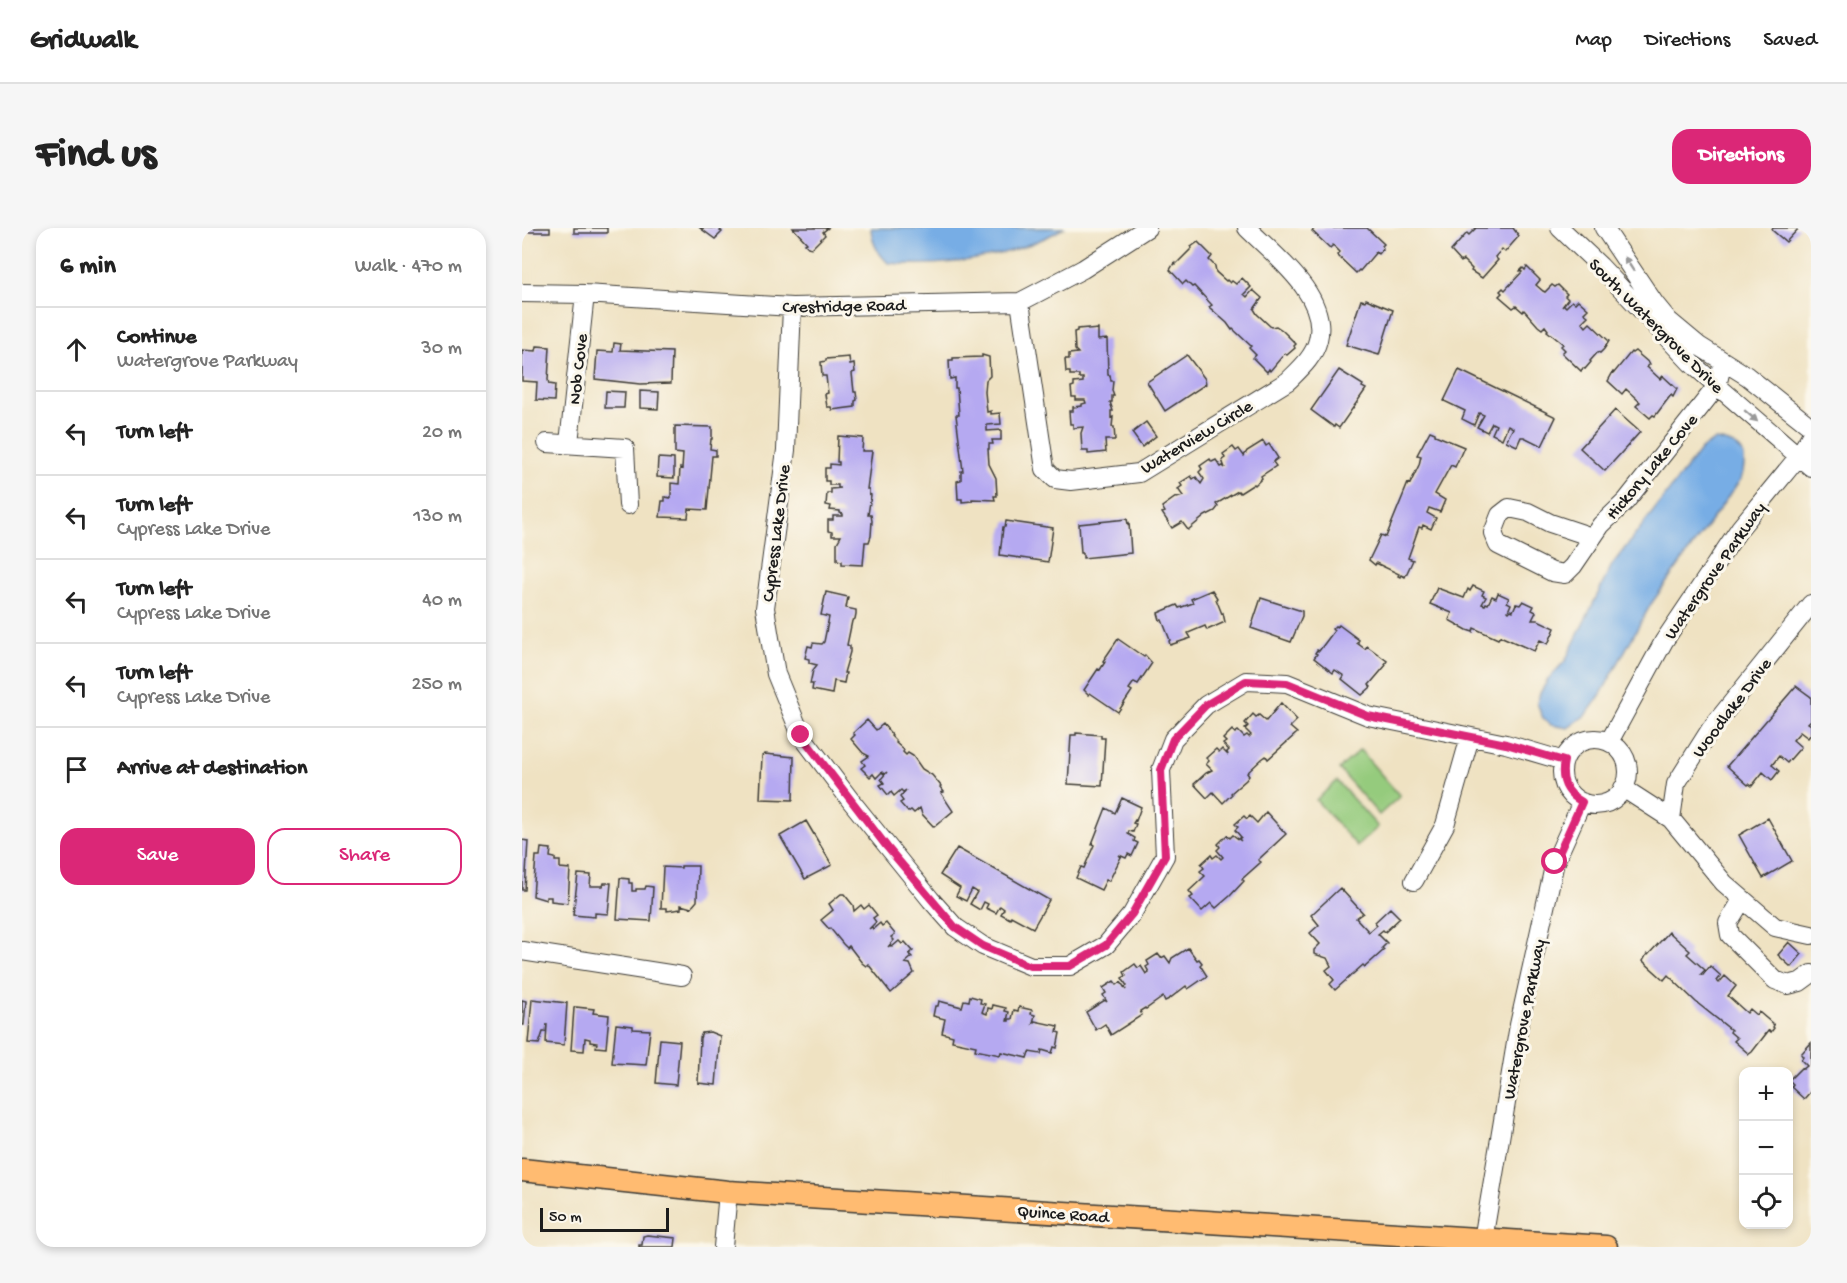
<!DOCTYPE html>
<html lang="en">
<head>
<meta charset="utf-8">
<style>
	:root { --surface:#fff; --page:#f6f6f6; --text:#222; --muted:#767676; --line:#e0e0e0; --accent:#db2777 }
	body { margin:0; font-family:"Gochi Hand",sans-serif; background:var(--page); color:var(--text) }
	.controls { position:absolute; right:18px; bottom:18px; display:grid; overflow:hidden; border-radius:12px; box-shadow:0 3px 9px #0003 }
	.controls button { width:54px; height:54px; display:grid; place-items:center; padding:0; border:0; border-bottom:2px solid var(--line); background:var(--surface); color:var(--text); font:30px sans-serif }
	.scale { position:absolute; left:18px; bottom:15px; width:129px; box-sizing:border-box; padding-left:6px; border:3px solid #1c1c1c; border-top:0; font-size:16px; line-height:21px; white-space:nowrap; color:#1c1c1c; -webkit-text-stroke:4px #fbf7ec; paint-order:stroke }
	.stop { position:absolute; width:18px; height:18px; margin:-14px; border:4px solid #db2777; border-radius:50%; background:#fff }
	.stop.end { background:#db2777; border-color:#fff; box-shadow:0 2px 6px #0008 }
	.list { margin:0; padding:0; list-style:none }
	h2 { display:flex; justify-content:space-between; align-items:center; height:78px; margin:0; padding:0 24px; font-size:26px }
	h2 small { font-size:20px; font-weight:400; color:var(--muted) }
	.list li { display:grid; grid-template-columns:39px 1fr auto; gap:18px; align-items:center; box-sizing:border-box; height:84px; padding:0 24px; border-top:2px solid var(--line) }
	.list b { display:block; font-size:22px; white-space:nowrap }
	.list p { margin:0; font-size:20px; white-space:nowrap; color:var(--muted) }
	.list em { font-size:20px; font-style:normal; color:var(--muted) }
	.actions { display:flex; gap:12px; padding:18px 24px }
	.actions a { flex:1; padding:14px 0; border:2px solid var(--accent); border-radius:18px; text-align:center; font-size:21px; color:var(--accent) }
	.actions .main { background:var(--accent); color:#fff }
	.icon { flex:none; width:33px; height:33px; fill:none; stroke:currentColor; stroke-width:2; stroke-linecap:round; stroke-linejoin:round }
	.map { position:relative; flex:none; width:1289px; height:1019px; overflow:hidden; border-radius:18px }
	header { display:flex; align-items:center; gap:36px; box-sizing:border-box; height:84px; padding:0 30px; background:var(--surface); border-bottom:2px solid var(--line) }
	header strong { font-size:28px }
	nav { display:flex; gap:33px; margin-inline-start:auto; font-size:21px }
	.intro { display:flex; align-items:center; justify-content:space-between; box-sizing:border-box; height:144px; padding:0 36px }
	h1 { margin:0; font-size:42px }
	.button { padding:15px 27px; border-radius:18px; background:var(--accent); color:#fff; font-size:21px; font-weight:700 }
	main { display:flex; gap:36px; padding:0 36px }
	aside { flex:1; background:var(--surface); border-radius:18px; box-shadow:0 3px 9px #0003 }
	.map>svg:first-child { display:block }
</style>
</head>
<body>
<header>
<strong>Gridwalk</strong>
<nav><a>Map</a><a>Directions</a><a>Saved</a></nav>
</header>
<div class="intro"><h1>Find us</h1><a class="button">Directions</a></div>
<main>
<aside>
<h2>6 min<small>Walk · 470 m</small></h2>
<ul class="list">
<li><svg class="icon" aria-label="ahead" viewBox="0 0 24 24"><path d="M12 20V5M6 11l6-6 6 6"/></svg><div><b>Continue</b><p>Watergrove Parkway</p></div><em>30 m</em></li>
<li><svg class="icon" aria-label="left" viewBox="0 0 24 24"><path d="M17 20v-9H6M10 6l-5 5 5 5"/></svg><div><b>Turn left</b></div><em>20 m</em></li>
<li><svg class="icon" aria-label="left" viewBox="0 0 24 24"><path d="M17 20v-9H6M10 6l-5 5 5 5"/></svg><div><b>Turn left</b><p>Cypress Lake Drive</p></div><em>130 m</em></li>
<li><svg class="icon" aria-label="left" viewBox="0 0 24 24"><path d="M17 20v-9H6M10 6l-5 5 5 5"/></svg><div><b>Turn left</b><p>Cypress Lake Drive</p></div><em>40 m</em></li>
<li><svg class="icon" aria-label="left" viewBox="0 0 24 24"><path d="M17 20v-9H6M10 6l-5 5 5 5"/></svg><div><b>Turn left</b><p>Cypress Lake Drive</p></div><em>250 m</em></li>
<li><svg class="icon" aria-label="arrive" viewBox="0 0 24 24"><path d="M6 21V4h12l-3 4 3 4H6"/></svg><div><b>Arrive at destination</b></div></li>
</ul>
<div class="actions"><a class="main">Save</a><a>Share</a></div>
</aside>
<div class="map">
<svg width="1289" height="1019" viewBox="0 0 1289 1019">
	<rect width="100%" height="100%" fill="#fbf7ec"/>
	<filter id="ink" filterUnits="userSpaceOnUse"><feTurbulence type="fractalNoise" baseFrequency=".0167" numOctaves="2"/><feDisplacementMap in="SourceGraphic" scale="12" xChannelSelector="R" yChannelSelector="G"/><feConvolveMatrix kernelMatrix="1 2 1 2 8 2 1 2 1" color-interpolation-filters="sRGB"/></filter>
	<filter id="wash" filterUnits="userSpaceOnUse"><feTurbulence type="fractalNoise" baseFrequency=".008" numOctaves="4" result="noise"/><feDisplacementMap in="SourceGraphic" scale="24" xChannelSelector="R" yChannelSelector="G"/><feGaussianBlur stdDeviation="1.35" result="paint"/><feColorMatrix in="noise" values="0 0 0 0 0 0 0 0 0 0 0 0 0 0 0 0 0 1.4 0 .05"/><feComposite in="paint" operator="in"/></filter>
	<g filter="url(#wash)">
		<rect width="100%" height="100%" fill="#efe2c2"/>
		<!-- green -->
		<path fill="#95cb7d" stroke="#58744c" stroke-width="1.5" d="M838,522l40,46 -21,19 -40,-46z
			M815,553l41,46 -21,19 -41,-46z"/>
		<!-- water -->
		<path fill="#77ade5" stroke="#4a6480" stroke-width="1.5" d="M349,0h193c-52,30 -117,40 -176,35 -11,-11 -16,-20 -17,-35z
			M1193,212c28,4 34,13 26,39l-90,125 -50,90 -14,20 -19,14 -17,-3 -8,-7 -6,-15 3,-10 9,-15 16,-17 47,-96 89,-116z"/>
		<g id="blocks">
			<!-- building -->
			<path fill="#b5a9f1" d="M0,0h28v4h-28z
				M52,0h33v5h-33z
				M178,0h23l-3,3 2,1 -7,7z
				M271,0h35l-5,4 2,3 -13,13 -4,-1 -3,-3 2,-1z
				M793,0h52l17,16 -2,2 1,2 -5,6 -2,-2 -16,19 -1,-1 -3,3 -19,-18 3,-3 -7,-7 -3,3 -18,-17z
				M954,0h37l6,8 -14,16 -3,-3 -7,8 3,3 -16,18 -11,-7 1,-2 -9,-9 -2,2 -10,-11 16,-18 2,2z
				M1251,0h26l-13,14 -14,-12z
				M676,14l14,14 -3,4 6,6 1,6 10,9 1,-1 3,3 2,-2 4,3 6,-6 9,9 -7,7 3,3 6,-7 9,8 -8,11 3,5 14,13 5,-1 6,4 14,14 -2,2 1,2 -8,7 -2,-2 -15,18 -1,-2 -2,3 -14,-14 3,-3 -7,-7 2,-2 -18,-17 -1,1 -5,-7 -18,-16 3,-2 -18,-19 -2,1 -6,-6 -3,3 -13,-14 4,-7 1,2 17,-17 -1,-1z
				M1005,39l13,13 -4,5 7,6 2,1 7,-7 3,2 3,-2 9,9 -2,2 3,3 -6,8 2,-2 2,2 6,-6 3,2 3,-3 10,9 -4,4 4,3 -6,6 4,5 4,-4 19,18 -5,8 -4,4 -2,-1 -8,9 1,1 -6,7 -2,-1 -2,3 -19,-18 3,-3 -4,-4 2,-2 -16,-13 1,-1 -3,-4 -3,3 -4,-3 -14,-16 -1,2 -7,-6 -3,2 -14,-12 3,-3 -2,-2 3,-3 2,2 17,-18 -2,-1 3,-3 2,2z
				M844,71l27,11 -14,45 -33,-10 15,-45 4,1z
				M566,100v2l10,-1v11l9,-1 1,36h2l1,6h2l-1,10 2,5h-2v6h-2l3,9h-2v7l2,-1 -1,10h2l1,13h-10l1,12 -18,2v-3h-6l-1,-18 2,-6 -10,1v-4h-3l-1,-13h4v-4l9,-1v-2l4,-1 -1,-3h-9v-3h-4l-1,-10 3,-1v-3l9,-1v-4h-4v-3h-9v-3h-4l-1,-13h4v-5l9,-1 -3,-3 -1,-18 3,-1v-2z
				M92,115l7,1 -1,6 52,2 -1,31 -31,1 -45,-5 2,-28 16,1z
				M15,118l13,1 -2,33 1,4 6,1 -1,16 -18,-1 1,-18 -15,-1v-31l14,1z
				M1113,123l15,13 -3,3 13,12 3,-3 14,13 -4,8 -2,-2 -16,21 -2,-1 -3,3 -14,-12 4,-4 -14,-13 -4,5 -14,-13 5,-9 1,1 17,-21 1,1z
				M460,127l7,2 1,19 -4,4 -1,12 2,20 4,-1v3l9,-1 1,11 -14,1v6l14,-1v10h-9l1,4h-4v5h-1l1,15 7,14 1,18h-3l1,4 -23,-1v2l-10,1v-3h-4l-1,-18 4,-1v-9h2l-7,-56h3l-2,-27h-2v-10l-5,1 -1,-19h4v-2l29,-1z
				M665,127l18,24 1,5 -41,27 -18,-29z
				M327,129l1,8 4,-1 1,8 -3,1 2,19h2l1,8 -2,1v6l-23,3 -1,-3h-4l-2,-13 3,-1 -2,-17h-4l-1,-14 5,-1v-2z
				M817,142l24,15 -1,2 4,2 -27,39 -4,-3 -1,2 -23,-17z
				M937,142l97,47 -14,29 -18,-9h-3l-4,9 -11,-5 7,-13 -5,-3 -6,14 -10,-5 4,-9 -4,-2 -5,9 -10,-5 7,-12 -5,-2 -5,12 -12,-6 3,-8 -21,-10z
				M84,163l19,1 -1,16h-19z
				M118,163l19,1 -1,17 -18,-1z
				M1093,182l25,22 -35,39 -25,-23z
				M624,194l10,14 -14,11 -10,-14z
				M153,198l37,1v12h-1l-1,10 6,1v6h-4l-5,54 -18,-1 -1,9 -28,-1 2,-16h3v-4l6,1v-15l8,1 1,-16 2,1 1,-15 -8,-1z
				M908,203l5,2v2l29,12 -9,20 -4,-2 -16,29 10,6 -5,12 -11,-4 -2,5 9,5 -5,11 -8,-4 -1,3 -3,-1 -11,31 5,2 -8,17 -4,-2 -1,2 -2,-1 1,-2 -23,-11 -1,2 -6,-5 12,-25 5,2 20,-49 2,-5 2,1 9,-19 2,-9 -4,-1z
				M316,208l25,2 -1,13h10l-5,38h2v5l2,1 -3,20h3l1,6 -1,15 -2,6h-4l-2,23 -21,-1v-3l-5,-1v-17l4,-7h-9v-4l-4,-1v-11h5v-4h10v-2l-3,-1v-2l-10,-1 1,-4 -5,-1 1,-12h4v-4l10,-1h-3v-3h-9v-4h-4v-13h5v-4l9,1v-3h-2z
				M741,213l3,5 3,-2 9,14 -5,4 3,4 -15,10 1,2 -7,7 -1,-1 -14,9 -2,-2 -22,13 2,3 -3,4 -10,5 -17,14 -6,-8 -10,6 -10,-15 3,-1 -3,-5 14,-10 1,1 6,-2 -5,-7 4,-3 -2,-3 11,-7 2,3 3,-2 5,7 3,-5 -5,-7 3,-3 -2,-3 10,-7 2,3 4,-2 5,7 2,-1 2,2 -3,-8 3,-2 -2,-4 10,-7 3,4 3,-2 5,7 3,-5z
				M136,230l16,1v19l-17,-1z
				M605,291l1,5 1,-1 2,30 -48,5v-5h-2l-2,-29z
				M484,293l47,7 -5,34 -48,-7 3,-28h2z
				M951,358l11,5 -2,4 4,2 -4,7 3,1 1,-2 2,1 4,-8 4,2 2,-5 11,5 -2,4 4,2 -3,7 1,1 2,-2 2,1 3,-7 4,1 3,-4 11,5 -2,4 4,2 -4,8h6l17,8 -7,16 -8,-4 -6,11 -34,-15 -2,3 -24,-11 -1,4 -6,-2 -18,-10 3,-7 -22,-9 7,-16 27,10 4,-9 2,2z
				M690,362l5,8 -1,1 6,15 1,-1 2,9 -18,8 -2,-4 -17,7 3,5 -21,7 -1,-4 1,-1 -8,-20h-2l-2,-7 19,-8 2,3 14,-5 -2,-4z
				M304,364l22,5 -2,11 10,2v4l-1,5 -3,2 -5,24 3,1v6l-6,21h2l-2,10 -10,-2 -2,13 -20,-4 1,-6h-3l3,-14 4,-5 -8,-2v-4l-4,-1 3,-12 4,1 1,-4 9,1 2,-2 5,-25 -8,-2z
				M739,370l41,13v5l-11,26 -40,-14z
				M817,397l20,15 -2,3 8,6 2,-3 20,15 -2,3 1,1 -17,20 2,2 -9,8 -20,-16 2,-3 -9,-6 -2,3 -19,-15 3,-4 -2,-1 2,-3 2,1 15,-20 -2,-2 3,-3 2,1z
				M596,411l26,18 1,-2 7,8 -14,21 -4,-2 -5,7 3,2 -14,21 -28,-19 -1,2 -5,-5 14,-21 2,1 5,-8 -2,-1z
				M1274,458l15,11v23l-3,3 3,2v9l-3,4 -8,-6 -7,8 8,7 -14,16 -8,-7 -7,9 7,6 -7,9 -9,-8 -11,14 -3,-2 -1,1 -21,-19z
				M759,475l16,17 -7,7 7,6 -29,26 -2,-3 -4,3 -15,14 2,3 -3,4 -15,13 1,1 -9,9 -10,-11 -6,6 -13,-14 12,-11 6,-3 -6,-6 3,-3 -3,-3 10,-9 3,3 3,-3 6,6 -1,-3 2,-2 -6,-6 3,-2 -3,-3 9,-9 3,3 3,-2 6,6 3,-2 2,2 2,-2 -6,-6 3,-3 -3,-3 8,-9 3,3 3,-2 7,6z
				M345,492l9,10 7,-6 9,11 -1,1 6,6 -1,1 8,7 -1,2 3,3 2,-2 5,3 9,13 10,6 9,11 -1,1 4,5 -3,1 12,18 -19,16 -12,-13 -2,-6 -6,5 -3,-3 -3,2 -8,-9 3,-2 -3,-4 6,-7 -3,2 -2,-2 -7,6 -3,-4 -3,3 -8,-10 4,-2 -3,-4 6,-7 -3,2 -2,-2 -6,6 -3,-4 -3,3 -9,-9 4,-3 -3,-4 7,-5 -6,-3 -12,-14 4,-4 -2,-2z
				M554,505l25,2v3h4l-3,48 -34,-2 3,-49h5z
				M243,526l29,3 -1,43 -33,-1 2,-43z
				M600,570l19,9 -5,14 -1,-1 -2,3 3,1 -3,8 -4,-1 -1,3 7,4 -1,3 4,2 -6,13 -4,-2 -2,4 -7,-3 2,2 -12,24 -3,-1 -5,10 -25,-12 5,-11 3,1 10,-23 -2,-1 14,-36 9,5z
				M744,584l20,22 -28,26 3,2 -19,17 2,2 -14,15 -14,12 -5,-5 -9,8 -12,-13 3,-2 -4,-5 16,-15 -5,-5 4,-3 -3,-4 10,-9 2,3 4,-3 4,4 2,-2 -6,-7 3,-3 -2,-3 9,-9 3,3 3,-3 8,6 -2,-2 2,-2 -6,-7 3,-3 -3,-3 9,-8 3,3 3,-3 7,7z
				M1246,590l24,43 -29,17 -24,-43z
				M284,593l26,44 -27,14 -25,-43z
				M0,612l6,1 -3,49h-3z
				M19,620l10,1 -1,8 5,1v3h5v7l10,1 -2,34 -17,-2v-4h-5v3l-13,-4 3,-40h4z
				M435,620l92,52 -16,28 -22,-12 -1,3 -9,-5 3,-5 -4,-3 -4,7 -10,-5 2,-4 -4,-2 -4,8 -10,-6 7,-12 -5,-3 -6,12 -10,-5 4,-8 -20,-13z
				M159,638h17l-1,35 -6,7 -10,-3v4l-14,2v-3h-6l2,-41 18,1z
				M56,646l13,1 -1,11h13l1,-3h7l-3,31 -13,-1v4l-22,-2z
				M98,650l9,1v4h3v8h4v-2h9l1,-3 7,1 -2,34 -34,-2z
				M818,660l23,25 -7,5 13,14 8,-7 -2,-3 15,-14 10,10 -15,14 -2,-2 -5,4 9,9 -5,5 2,2 -19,17 -2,-2 -28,25 -5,-6 4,-4 -8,-10 5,-4 -4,-8 -13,-4v-4l6,-6 -10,-11 9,-8 -8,-10z
				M319,666h3l9,11 1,6 7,-6 3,4 5,-4 8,10 -4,3 3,4 -7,7 3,-2 1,2 7,-6 2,3 4,-3 9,11 -4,3 3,3 -6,7 2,-2 2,2 7,-6 3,3 3,-2 8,9 -4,3 3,3 -7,6 5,1 4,9 -23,20 -23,-29 -2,2 -4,-3 -13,-17 -2,2 -4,-4 -13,-16 -1,1 -8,-9 12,-10 -4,-6z
				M1147,704l21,19 -3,3 18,16 -4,4 2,1 7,-9 11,10 -4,5 2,2 6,-7 11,10 -8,10 19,17 3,-4 7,6 2,-3 15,13 -1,2 1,1 -3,4 -2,-2 -17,22 -3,2 -15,-13 3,-3 -7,-6 1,-2 -35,-28 -28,-27 -4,5 -21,-19 4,-7 1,1z
				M1267,714l13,12 -11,13 -13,-12z
				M666,720l9,12 2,-1 3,4 -2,2 7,11 -19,13 -2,-3 -17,13 -4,2 -2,-4 -17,12 -1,-1 -5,3 2,4 -31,20 -6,-11 -9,6 -10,-18 19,-12 2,2 -4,-7 3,-2 -3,-5 11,-7 3,4 4,-3 5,8 -1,-3 2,-1 -5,-8 4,-2 -2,-4 11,-8 3,4 3,-2 5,8 3,-2 -3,-5 3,-2 -2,-4 11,-7 3,4 4,-2 5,7 2,-5z
				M448,768l11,3 -1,4 5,1 -3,8 5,2 1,-6 4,1 1,-4 13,3 -1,3 4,1 -2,9h2v-2h3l2,-9 4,1 1,-4 13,3 -1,4 4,1 -2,8 2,-2 23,5 -1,6 3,1 -3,15 -3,-1 -2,6 -10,-3 -1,4 -12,-2 -2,6 -26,-6 -1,3 -25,-5 1,-4 -24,-5 1,-5 -11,-3 3,-14 -12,-3 2,-10h3l1,-5 23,6 2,-7 5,1z
				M10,771l35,4 -3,42 -18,-2 1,-19 -1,8h-3l-4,12 -11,-1z
				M0,772l4,1 -2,24h-2z
				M54,779l18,2 -1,4 16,2 -3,33 -10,-1 1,-4 -7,-1v-3l-5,-1 -1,13 -13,-1 3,-42z
				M94,796l17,2v3l17,1 -4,35 -34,-2z
				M188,804l10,4 -4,49 -18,-2 2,-45 2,-5z
				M138,811l20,2 -4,44 -20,-2z
				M1289,815v48l-7,8 -13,-12 2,-3 -4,-4 12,-12 2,1 4,-3 -6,-6 2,-3 -2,-3z
				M125,1007l29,3 -1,9h-36v-2h3l1,-9z"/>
		</g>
	</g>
	<g filter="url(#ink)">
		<use href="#blocks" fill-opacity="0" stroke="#3c3a35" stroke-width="1.5"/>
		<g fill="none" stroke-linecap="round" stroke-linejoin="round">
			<!-- minor casing -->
			<g stroke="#3c3a35" stroke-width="20">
				<path id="minor" d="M1038,0l40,38 91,97 120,104
					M1082,0l51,76 14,17 30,25 48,30 64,51
					M0,65l63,1 207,13 228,-5 63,-33 64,-41
					M498,74l25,167 10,10 16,2 68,-8 149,-92c12,-12 26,-24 30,-41 11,-44 -43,-84 -71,-112
					M270,79l-6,143 -21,158 11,66 25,61 50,66 80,99 24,27 28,19 48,20h39l36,-21 26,-31 33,-58 -4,-86 12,-31 33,-34 40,-24 41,2 81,33 138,28 58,17
					M25,215l78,5 3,57
					M47,215l16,-149
					M1070,309l-42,-14 -22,-11 -19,-4 -9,7 -7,18 5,12 54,27 13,2 8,-8 28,-41 25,-24 91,-115 6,-25
					M1040 544a33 33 0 1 1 66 0a33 33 0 1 1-66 0Z
					M1087,514l55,-101 76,-113 59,-72 12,-21
					M1101,560l48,31 53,64 51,44 36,8
					M1149,591l5,-35 34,-54 101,-126
					M892,653l31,-56 25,-88
					M1220,672l-14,23 2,12 45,45 13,5 12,-3 11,-8
					M0,723l160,25
					M961,1012l36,-215 36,-163 27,-60
					M201,1019l5,-55"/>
			</g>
			<!-- major casing -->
			<g stroke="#3c3a35" stroke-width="25">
				<path id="major" d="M0,942l206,22 878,55"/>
			</g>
			<!-- minor -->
			<use href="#minor" stroke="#fff" stroke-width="18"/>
			<!-- major -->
			<use href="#major" stroke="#ffbb71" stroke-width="22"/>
		</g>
		<!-- one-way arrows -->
		<defs><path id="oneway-solid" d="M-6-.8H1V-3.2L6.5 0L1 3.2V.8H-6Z" transform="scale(1.5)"/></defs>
		<g fill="#999">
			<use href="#oneway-solid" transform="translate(1107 36) rotate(-123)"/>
			<use href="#oneway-solid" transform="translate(1229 188) rotate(41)"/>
		</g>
	</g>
	<g fill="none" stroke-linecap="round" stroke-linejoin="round" filter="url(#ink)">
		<!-- route -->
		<path stroke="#db2777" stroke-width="8" d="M279,507l86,112 68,80 28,19 47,20h40l36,-21 26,-31 33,-58 -4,-86 12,-31 33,-34 40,-24 41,2 81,33 138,28 58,17c-4,19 2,32 18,41l-27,60"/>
	</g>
	<g text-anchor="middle" stroke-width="6" stroke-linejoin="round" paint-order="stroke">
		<!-- street labels -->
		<g font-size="18" fill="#1c1c1c" stroke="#fbf7ec">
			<text transform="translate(322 77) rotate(-1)" y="6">Crestridge Road</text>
			<text transform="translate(1135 97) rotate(45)" y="6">South Watergrove Drive</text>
			<text transform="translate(55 141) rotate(-84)" y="6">Nob Cove</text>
			<text transform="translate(674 208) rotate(-31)" y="6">Waterview Circle</text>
			<text transform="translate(1129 238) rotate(-50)" y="6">Hickory Lake Cove</text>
			<text transform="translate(253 305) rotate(-83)" y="6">Cypress Lake Drive</text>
			<text transform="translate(1192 342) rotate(-55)" y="6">Watergrove Parkway</text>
			<text transform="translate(1209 479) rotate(-53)" y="6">Woodlake Drive</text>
			<text transform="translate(1001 791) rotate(-79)" y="6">Watergrove Parkway</text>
			<text transform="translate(541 985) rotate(4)" y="6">Quince Road</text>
		</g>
	</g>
</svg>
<div class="controls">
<button>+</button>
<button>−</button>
<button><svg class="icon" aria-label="locate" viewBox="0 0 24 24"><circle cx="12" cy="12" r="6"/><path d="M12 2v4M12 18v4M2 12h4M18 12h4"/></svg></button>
</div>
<div class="scale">50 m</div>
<div class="stop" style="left:1033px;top:634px"></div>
<div class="stop end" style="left:279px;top:507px"></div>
</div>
</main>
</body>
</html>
